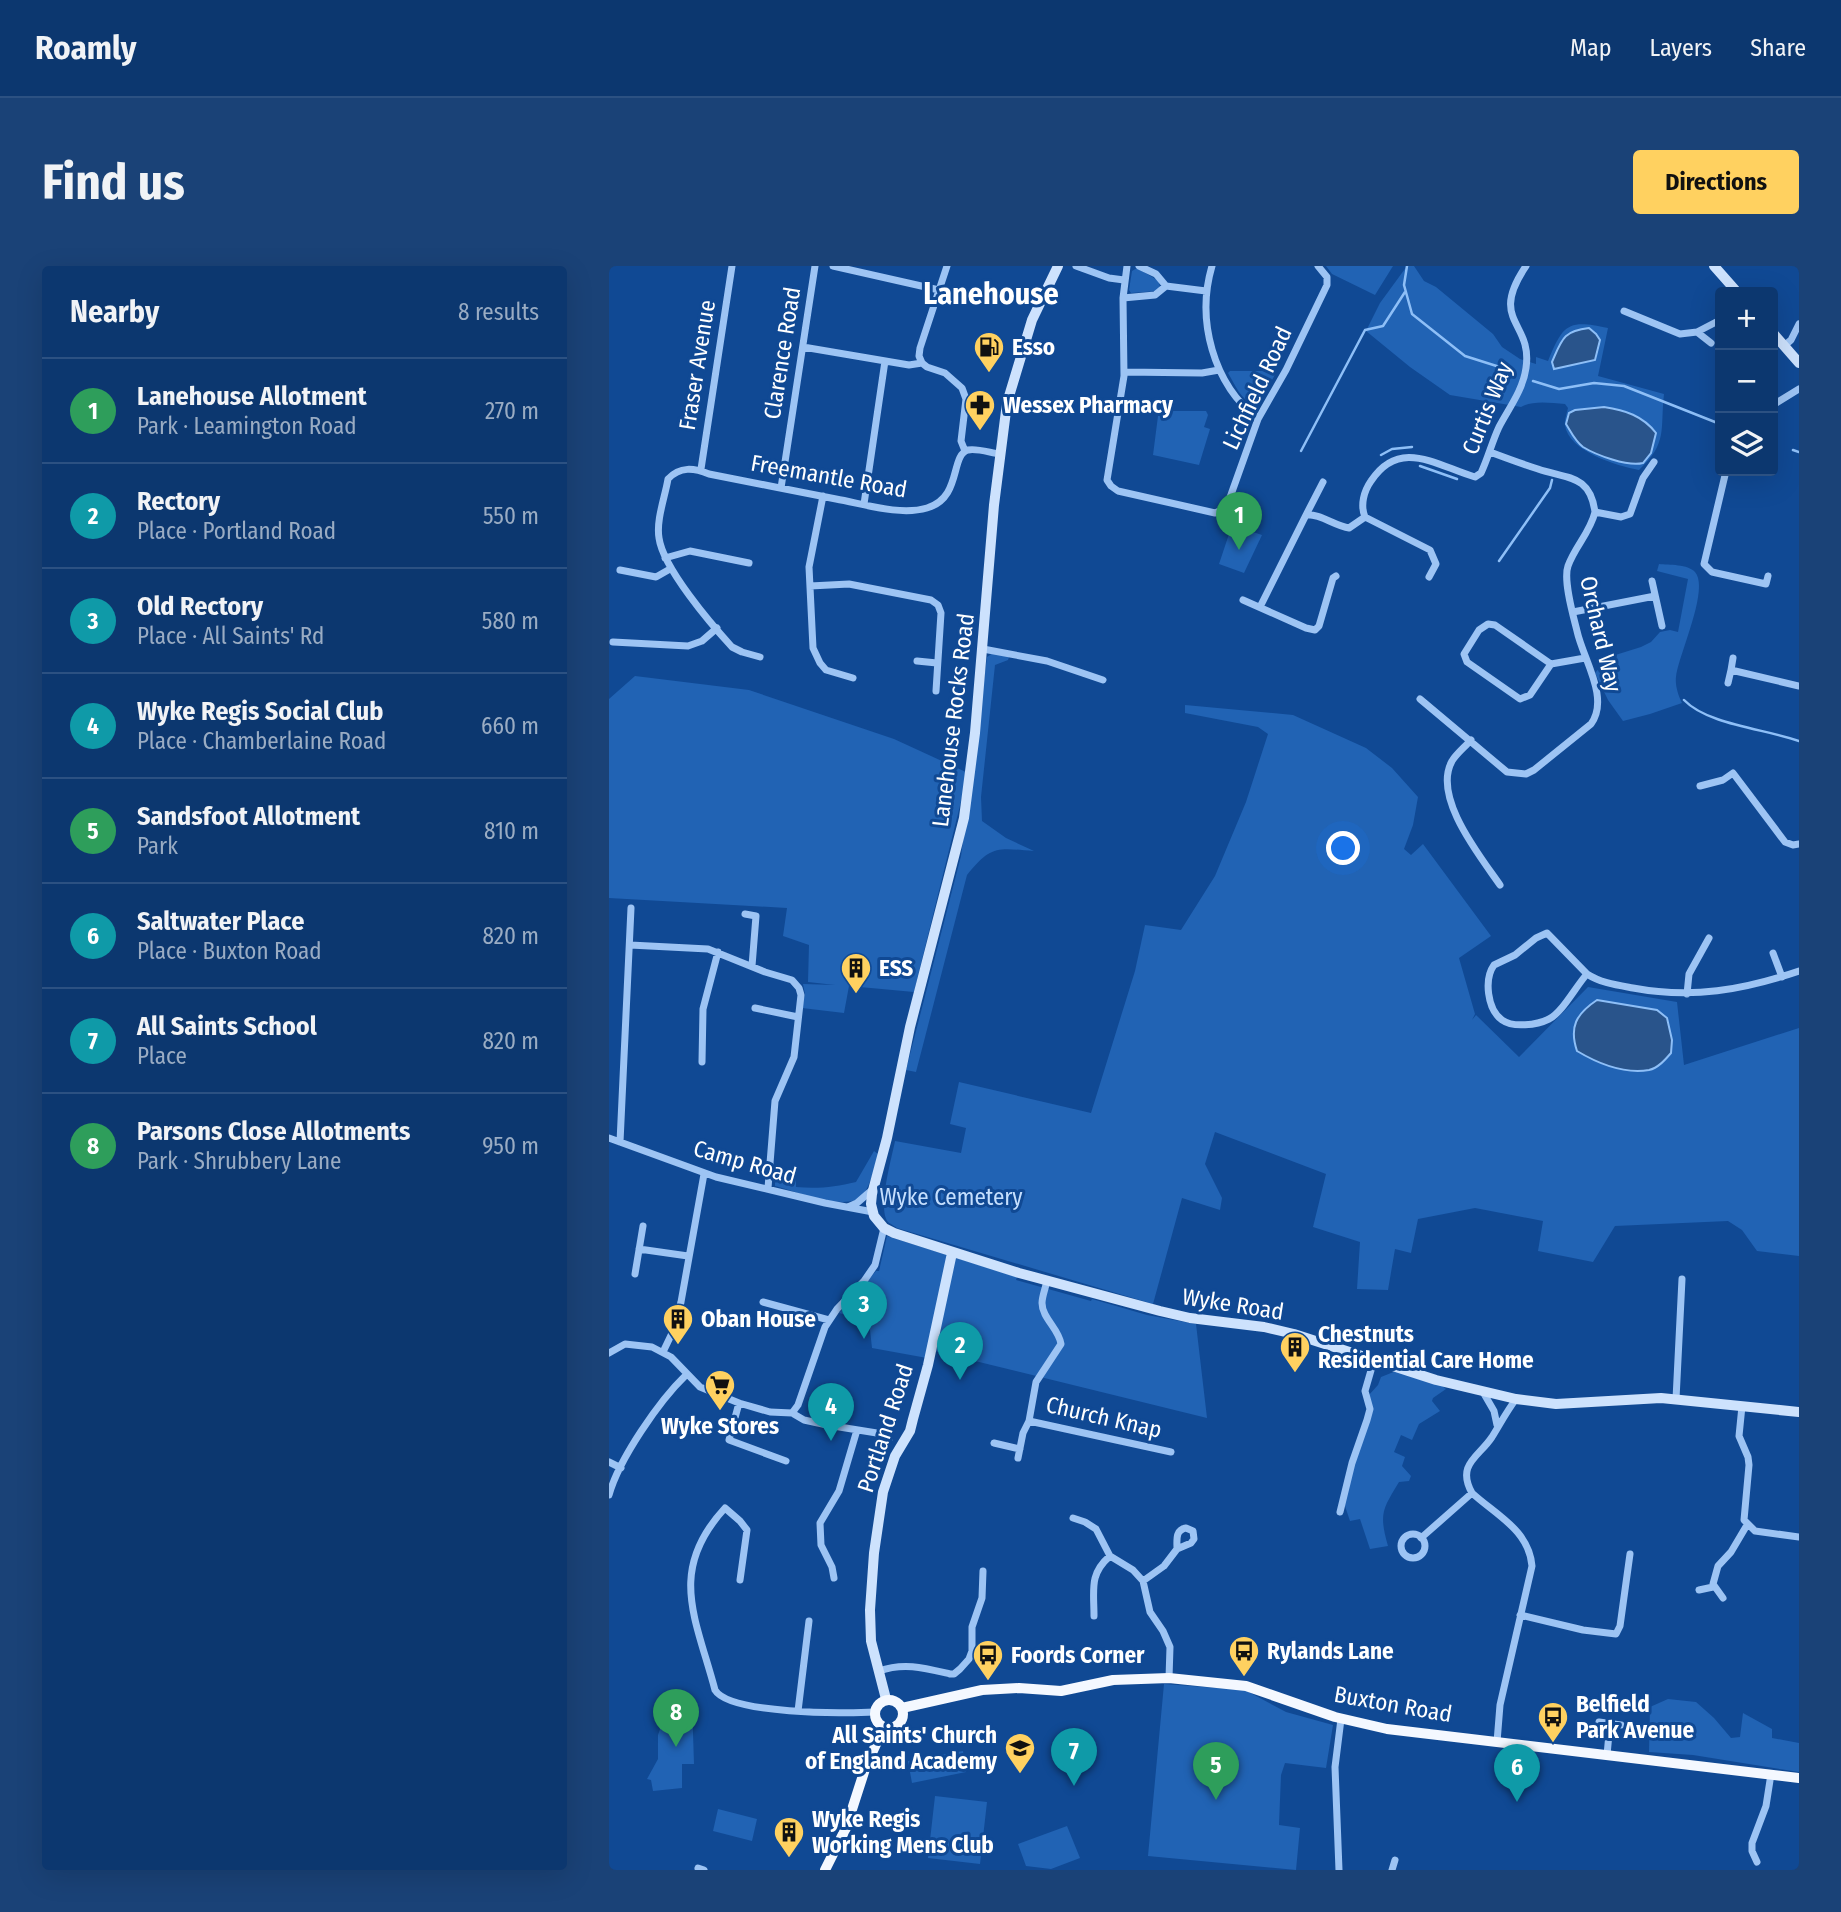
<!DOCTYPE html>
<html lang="en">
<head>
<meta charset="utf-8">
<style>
	:root { --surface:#0c376f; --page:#1a4277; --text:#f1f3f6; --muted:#9aacc3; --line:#2c5182; --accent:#ffd160 }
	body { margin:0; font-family:"Fira Sans Condensed",sans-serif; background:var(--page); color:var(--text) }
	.controls { position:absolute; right:21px; top:21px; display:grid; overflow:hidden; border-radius:7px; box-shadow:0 7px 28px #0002 }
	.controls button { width:63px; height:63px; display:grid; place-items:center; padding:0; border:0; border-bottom:2px solid var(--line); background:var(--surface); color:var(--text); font:35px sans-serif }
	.you { position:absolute; left:735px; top:583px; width:24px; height:24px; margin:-18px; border:5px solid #fff; border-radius:50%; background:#1a73e8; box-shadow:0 0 0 10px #1a73e833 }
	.badge { display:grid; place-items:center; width:46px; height:46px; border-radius:50%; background:var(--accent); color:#fff; font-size:23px; font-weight:700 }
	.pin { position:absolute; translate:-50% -58px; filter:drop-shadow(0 2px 4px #0008) }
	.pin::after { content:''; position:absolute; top:37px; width:24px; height:21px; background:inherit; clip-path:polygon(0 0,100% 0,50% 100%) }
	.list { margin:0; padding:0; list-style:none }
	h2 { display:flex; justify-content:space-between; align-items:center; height:91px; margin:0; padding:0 28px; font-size:30px }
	h2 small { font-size:23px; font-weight:400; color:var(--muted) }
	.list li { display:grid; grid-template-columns:46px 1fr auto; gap:21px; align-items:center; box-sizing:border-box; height:105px; padding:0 28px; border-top:2px solid var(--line) }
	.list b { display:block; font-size:26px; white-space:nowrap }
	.list p { margin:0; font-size:23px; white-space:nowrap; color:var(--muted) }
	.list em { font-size:23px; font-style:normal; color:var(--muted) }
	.icon { flex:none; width:38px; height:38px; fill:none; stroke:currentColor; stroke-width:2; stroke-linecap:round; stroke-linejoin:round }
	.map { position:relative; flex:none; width:1190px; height:1604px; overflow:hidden; border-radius:7px }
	header { display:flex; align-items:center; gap:42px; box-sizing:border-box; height:98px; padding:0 35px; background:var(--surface); border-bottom:2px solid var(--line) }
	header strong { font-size:33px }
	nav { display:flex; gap:38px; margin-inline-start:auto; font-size:24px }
	.intro { display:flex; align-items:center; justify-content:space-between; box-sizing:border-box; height:168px; padding:0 42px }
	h1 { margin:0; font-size:49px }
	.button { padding:18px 32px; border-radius:7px; background:var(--accent); color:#111; font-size:24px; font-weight:700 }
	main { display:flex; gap:42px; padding:0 42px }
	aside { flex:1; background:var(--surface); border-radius:7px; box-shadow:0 7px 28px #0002 }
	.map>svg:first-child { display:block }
</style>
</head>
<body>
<header>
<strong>Roamly</strong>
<nav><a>Map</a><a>Layers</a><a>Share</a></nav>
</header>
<div class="intro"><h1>Find us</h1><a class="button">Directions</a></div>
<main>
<aside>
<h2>Nearby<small>8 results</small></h2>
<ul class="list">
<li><span class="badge" style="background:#2e9e5b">1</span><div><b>Lanehouse Allotment</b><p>Park · Leamington Road</p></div><em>270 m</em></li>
<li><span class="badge" style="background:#0f9aa8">2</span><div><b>Rectory</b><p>Place · Portland Road</p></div><em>550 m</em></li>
<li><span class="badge" style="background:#0f9aa8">3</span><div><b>Old Rectory</b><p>Place · All Saints' Rd</p></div><em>580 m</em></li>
<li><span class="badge" style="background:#0f9aa8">4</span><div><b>Wyke Regis Social Club</b><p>Place · Chamberlaine Road</p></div><em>660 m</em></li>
<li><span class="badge" style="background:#2e9e5b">5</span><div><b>Sandsfoot Allotment</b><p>Park</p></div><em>810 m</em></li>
<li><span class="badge" style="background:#0f9aa8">6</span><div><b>Saltwater Place</b><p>Place · Buxton Road</p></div><em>820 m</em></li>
<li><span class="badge" style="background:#0f9aa8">7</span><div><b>All Saints School</b><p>Place</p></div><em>820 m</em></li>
<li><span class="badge" style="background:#2e9e5b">8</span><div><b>Parsons Close Allotments</b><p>Park · Shrubbery Lane</p></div><em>950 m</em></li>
</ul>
</aside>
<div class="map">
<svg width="1190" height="1604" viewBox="0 0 1190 1604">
	<rect width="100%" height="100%" fill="#104994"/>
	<!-- green -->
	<path fill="#2163b4" d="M717,0h67l-18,29 -43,-21z
		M798,0h7l10,15 12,6 57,47 9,13 18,12 16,5v-7l12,4c15,-37 20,-42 60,-33l-10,48 66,18c-4,36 4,49 -25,76 -22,-4 -71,-19 -74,-45 -1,-5 2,-12 3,-17l-3,-4c-15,-1 -31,-4 -44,3l-71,-12 -40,-28 -44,-36 14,-28z
		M528,2l22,13 1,7 -3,3 -26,2 -2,-3 3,-19z
		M621,105h43l3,2 -16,28 -6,4c-13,-5 -19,-20 -26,-32z
		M555,145h42l2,4 -4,12 6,2 -11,36 -46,-10 5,-39h5z
		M623,259l30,10 -18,38 -25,-9z
		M1050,298c10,1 29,0 36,8 15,17 -17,84 -19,105 -1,8 2,18 6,26l-32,11 -27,7 -15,-21 -13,-27 14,-16 32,-10 10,-5 9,-10 10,-2 8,2 10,-53 -31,-8z
		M384,387l16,4 -1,3 -13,5 -14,132 1,24 24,17 28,13c-37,-3 -43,-6 -67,24l-51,197 -10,-2 55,-214 26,-199z
		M26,410l114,14 145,49 74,34 -54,219 -65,-6 -5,27 -42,-5 3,-14 -2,-10 32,1 -27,-3 1,-37 -26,-9 4,-28 -178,-10v-199z
		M576,439l108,10 73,33 26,20 26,29 -5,28 -9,24 7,6 12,-11 68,92 -32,22 16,56 -3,6 4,-5 43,42 69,-70 89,15 7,63 115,-37v228l-42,-5 -15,-21 -14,-9 -113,5 -22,36 -55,-11 5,-30 -68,-13 -57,11 -7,34 -16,-4 -7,41 -31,-1 3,-47 -47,-15 13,-53 -111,-42 -10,32 17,34 -2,12 -38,-12 -29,106 -256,-76c-1,-1 -8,-5 -9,-6 -11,-13 4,-65 7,-81l66,12 5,-25 -16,-4 9,-42 132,31 44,-142 10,-46 36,5 34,-54 31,-74 22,-68 -10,-7 -73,-14z
		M265,885l4,3c-3,12 -7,30 -15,41 -15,18 -68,-4 -88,-9v-11l21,2v10c22,2 39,0 60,-5z
		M278,970l130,41 -1,3 75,21 1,-2 55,16 49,9 11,94 -273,-67 -7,7 -55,-10 -3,-27 -30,-8 37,-42h3z
		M787,1105l45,14 5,4 -13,9 -1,3 8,10 -21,13 -7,16 -11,-5 -7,17 11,5 -3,9 9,10 -2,5 -10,1c-17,28 -20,32 -11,64l-18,3 -10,-30 -10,2 -6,-18 10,-39 15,-45 -1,-23 10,-11 3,-8z
		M555,1418l81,6 41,22 47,13 -7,43 -41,-5 -4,12 -2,50 21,3 -4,42 -148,-14z
		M1059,1433l28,3 18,16 17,20 9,-1 3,-24 29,16v9l27,5v29l-106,-17 -44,-3 1,-45z
		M83,1436l2,62h-12v24l-29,3 -2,-11 -4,-1 11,-20v-24l7,-21 12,-11z
		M354,1485l3,21 -54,11 -4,-22z
		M326,1530l52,6 -7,62 -52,-6z
		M109,1543l39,10 -5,22 -39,-10z
		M458,1560l13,32 -29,11 -25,-3 -8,-22z"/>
	<!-- water -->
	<path fill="#29548b" stroke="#8ebff7" stroke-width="2" d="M980,62l7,6 4,6 -5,20 -41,9 -2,-7c10,-23 11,-31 37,-34z
		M995,141c21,3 39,9 52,26l-5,20 -8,10c-15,4 -47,-8 -60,-16 -8,-6 -12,-15 -17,-23l3,-11 6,-3z
		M988,734l60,10 10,8 5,22 -1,13c-6,7 -13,15 -22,17 -25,4 -52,-7 -72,-19 -8,-24 -1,-37 20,-51z"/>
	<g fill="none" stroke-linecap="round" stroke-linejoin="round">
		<!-- stream -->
		<path stroke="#8ebff7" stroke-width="2.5" d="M798,0l-3,19 8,29 53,42 41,13
			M924,115l26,8 35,-6 30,3 96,38
			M1184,184l6,2
			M692,185l64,-121 18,-4 22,-34
			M772,189l11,-6 20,-2
			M811,200l37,13
			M890,295l51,-73 2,-8
			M1075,434c24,25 82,29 115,41"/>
		<!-- minor -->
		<path stroke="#9dc4f4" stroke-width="7" d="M224,0l106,24
			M467,0l33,12 15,2
			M518,0l-4,32 1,78 -17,104 4,6 7,5 97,22 9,-4 4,-6 30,-84 28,-49 41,-85v-8l-9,-11
			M530,0l17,8 10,12
			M603,0c-16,54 1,118 46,153
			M514,32l32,-3 11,-9 40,5
			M1015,45l56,23 17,-2 23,-12
			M1088,66l14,11
			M1175,80l7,-6 8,-16
			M194,81l106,18 13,-2 5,4 18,6 17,15 4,11 -5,42 4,10
			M313,97l-3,-7 1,-8 27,-82
			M516,106l77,1 17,-3
			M1164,139l26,-16
			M881,186c16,6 32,12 48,17 29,10 52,5 57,43l26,5 9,-3 13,-36 11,-16
			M92,203l31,-203
			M1117,205l-22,93 8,8 54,12 2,-8
			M172,222l34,-222
			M214,230l-14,71 4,81 7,15 6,7 27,8
			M255,238l21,-143
			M697,249l17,-33
			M56,292l25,-7 59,12
			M11,304l36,7 14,-8
			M820,311l7,-13 -6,-14 -65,-33c-5,-12 -1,-26 6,-36 29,-44 66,-15 104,-4l6,-4c7,-15 11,-31 18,-46 10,-19 24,-37 27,-59 7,-47 -38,-46 0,-102
			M1043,315l10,45
			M201,320l39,-2 82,16 7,5 3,8 -5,78
			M634,334l63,28 9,2 4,-4 14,-48 3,-2
			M651,341l46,-92c13,-2 29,11 43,13l16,-11
			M964,346l82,-16
			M4,376l75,4 14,-5 15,-13
			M374,383l64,12 56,19
			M151,391l-18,-5 -10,-5c-21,-23 -69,-79 -73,-109 -3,-18 6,-41 9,-59 12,-13 26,-11 41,-5 42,8 85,17 127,25 28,5 64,17 91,9 35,-10 23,-53 41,-58 9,-2 23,3 32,4
			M1124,392l-2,12 68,16
			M308,395l20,2
			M942,398l-21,31 -10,4 -53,-37 -3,-8 15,-24 9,-6 7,1 56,39 34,-6
			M1119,417l3,-13
			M811,433l87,73 19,2 8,-4 57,-46c19,-26 -8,-65 -14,-93 -4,-16 -14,-51 -9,-65 7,-20 22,-33 27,-54
			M862,474c-6,7 -14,13 -19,21 -20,36 28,95 48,124
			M1091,520l23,-6 10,-7 52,69 8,3 6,-1
			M136,648l11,2 -4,50
			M21,679l78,4 57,23 27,8 7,8 2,7 -7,62 -19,44 -7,87
			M1164,687l9,24
			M978,708c-11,12 -25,39 -38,45 -12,6 -36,9 -47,1 -15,-11 -18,-41 -8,-55l21,-10 21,-17 11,-5 40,41c14,9 29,11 46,14 59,11 110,2 166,-17
			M1078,728l2,-20 20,-36
			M146,742l43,9
			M93,796l1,-53 15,-57
			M0,872l107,39 109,26 48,9
			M11,876l11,-234
			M239,941l9,-4 15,-13
			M30,983l49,7
			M26,1008l8,-48
			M154,1036l66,18
			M54,1086l11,-23 7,-27 23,-128
			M0,1087l16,-9 27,3 19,10 29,30 39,16 31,9 22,1 12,7 23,5 56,9 6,5
			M874,1126l11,19 3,14
			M1067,1133l6,-120
			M130,1137l-10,37 57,21
			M1133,1140l-3,30 9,21 1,8 -5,55 11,11 44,6
			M183,1147l6,-8 27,-78 12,-18 27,-28 11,-16 9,-37
			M420,1155l142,31
			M385,1177l26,6
			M409,1192l5,-25 6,-12 7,-39 25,-38c-2,-15 -19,-26 -19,-41 0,-7 4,-16 5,-23
			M0,1196l12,6
			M0,1229c10,-36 50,-94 77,-120
			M731,1246l12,-49 15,-43 3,-11 -5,-18 9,-31
			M464,1252l12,4 11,7 14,27 23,14 10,11 7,31 13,19 7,16 -1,31
			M577,1262l7,3 1,8 -3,4 -14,6c0,-9 -2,-19 9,-21z
			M792 1280a12 12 0 1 1 24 0a12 12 0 1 1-24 0Z
			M812,1272l51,-45
			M225,1312l-2,-11 -11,-22 -1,-22 19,-32 18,-61
			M131,1314l7,-50 -7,-9 -15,-13c-58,63 -29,110 -10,182 14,24 131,24 159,22
			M534,1315l21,-15 13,-17
			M1090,1324l14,-3
			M1114,1332l-10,-14 5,-18 13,-14 16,-27
			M911,1349l63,15 33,4 4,-8 10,-72
			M485,1350c0,-26 -5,-42 16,-60
			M270,1405c25,-9 46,-3 71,3h4l6,-5 9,-10 3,-8v-24l10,-29 1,-27
			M189,1445l11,-90
			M990,1456l22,3
			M888,1476l3,-37 32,-139c-3,-36 -36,-51 -60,-73 -16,-29 7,-36 20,-56 8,-13 15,-26 24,-38
			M998,1489l3,-32
			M1148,1596l-5,-11v-8l14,-37 5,-32
			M89,1602l6,2
			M730,1604l-4,-103 6,-48
			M783,1604l3,-10"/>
		<!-- secondary -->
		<path stroke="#cde2fd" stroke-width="10" d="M449,0l-26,54 -25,83 -13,102 -19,228 -11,85 -54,209 -23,111 -15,56 -1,10 3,12 10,12 10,5 125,40 141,38 30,7 74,9 30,7 142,46 80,19 40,5 105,-6 138,14
			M1105,0l23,26
			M1164,67l26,30
			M277,1433l-15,-58 -1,-31 4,-57 9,-61 12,-36 15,-25 3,-12 15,-54 24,-112"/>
		<!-- trunk -->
		<path stroke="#f4f8ff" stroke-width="10" d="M266 1448a14 14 0 1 1 28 0a14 14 0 1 1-28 0Z
			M293,1442l80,-18 37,-2 42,3 52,-11 56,-2 77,8 89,31 52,12 412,49
			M216,1604l21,-42 20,-62 18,-39"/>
	</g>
	<!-- icons -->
	<defs>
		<g id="fuel-pin" transform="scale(1.575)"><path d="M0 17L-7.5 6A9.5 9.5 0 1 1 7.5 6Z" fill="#ffd160" stroke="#104994"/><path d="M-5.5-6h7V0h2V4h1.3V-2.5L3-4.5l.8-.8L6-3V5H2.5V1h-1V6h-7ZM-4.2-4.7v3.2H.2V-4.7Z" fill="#111"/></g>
		<g id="pharmacy-pin" transform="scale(1.575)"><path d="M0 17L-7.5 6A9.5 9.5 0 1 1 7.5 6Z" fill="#ffd160" stroke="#104994"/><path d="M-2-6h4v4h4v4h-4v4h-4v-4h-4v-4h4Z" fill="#111"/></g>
		<g id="building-pin" transform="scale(1.575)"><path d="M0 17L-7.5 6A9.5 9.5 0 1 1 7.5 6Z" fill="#ffd160" stroke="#104994"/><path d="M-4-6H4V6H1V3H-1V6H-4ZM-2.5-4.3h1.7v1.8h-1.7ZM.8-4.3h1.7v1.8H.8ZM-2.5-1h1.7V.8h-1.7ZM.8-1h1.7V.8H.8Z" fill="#111"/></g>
		<g id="supermarket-pin" transform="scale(1.575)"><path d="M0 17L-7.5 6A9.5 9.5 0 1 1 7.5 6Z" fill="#ffd160" stroke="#104994"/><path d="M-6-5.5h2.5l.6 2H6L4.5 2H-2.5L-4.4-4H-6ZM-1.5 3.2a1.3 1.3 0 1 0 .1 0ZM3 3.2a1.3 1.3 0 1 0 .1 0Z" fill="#111"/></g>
		<g id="bus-pin" transform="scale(1.575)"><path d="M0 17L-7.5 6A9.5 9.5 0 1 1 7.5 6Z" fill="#ffd160" stroke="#104994"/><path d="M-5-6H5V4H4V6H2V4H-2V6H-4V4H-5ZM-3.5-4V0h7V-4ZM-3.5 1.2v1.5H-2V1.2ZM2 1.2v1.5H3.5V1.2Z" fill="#111"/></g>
		<g id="school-pin" transform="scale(1.575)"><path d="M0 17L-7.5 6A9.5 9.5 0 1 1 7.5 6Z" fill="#ffd160" stroke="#104994"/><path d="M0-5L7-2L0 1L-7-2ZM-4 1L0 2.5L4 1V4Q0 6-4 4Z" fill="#111"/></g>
	</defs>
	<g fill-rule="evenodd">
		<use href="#fuel-pin" x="380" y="81"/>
		<use href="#pharmacy-pin" x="371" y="139"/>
		<use href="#building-pin" x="247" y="702"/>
		<use href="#building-pin" x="69" y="1053"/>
		<use href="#building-pin" x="686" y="1081"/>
		<use href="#supermarket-pin" x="111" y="1119"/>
		<use href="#bus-pin" x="635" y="1385"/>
		<use href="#bus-pin" x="379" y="1389"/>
		<use href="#bus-pin" x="944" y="1451"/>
		<use href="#school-pin" x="411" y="1482"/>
		<use href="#building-pin" x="180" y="1566"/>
	</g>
	<g text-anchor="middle" stroke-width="6" stroke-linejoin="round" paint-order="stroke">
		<!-- poi labels -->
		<g font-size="23" font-weight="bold" fill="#fff" stroke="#104994" text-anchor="start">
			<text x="403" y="89">Esso</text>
			<text x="394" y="147">Wessex Pharmacy</text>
			<text x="270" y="710">ESS</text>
			<text x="92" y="1061">Oban House</text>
			<text x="709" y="1076">Chestnuts<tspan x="709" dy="26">Residential Care Home</tspan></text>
			<text x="111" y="1168" text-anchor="middle">Wyke Stores</text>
			<text x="658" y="1393">Rylands Lane</text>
			<text x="402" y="1397">Foords Corner</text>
			<text x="967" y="1446">Belfield<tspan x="967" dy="26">Park Avenue</tspan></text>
			<text x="388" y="1477" text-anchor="end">All Saints' Church<tspan x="388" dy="26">of England Academy</tspan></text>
			<text x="203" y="1561">Wyke Regis<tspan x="203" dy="26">Working Mens Club</tspan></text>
		</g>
		<!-- street labels -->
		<g font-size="23" fill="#fff" stroke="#104994">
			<text transform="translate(173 87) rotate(-81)" y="8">Clarence Road</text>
			<text transform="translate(88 99) rotate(-81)" y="8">Fraser Avenue</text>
			<text transform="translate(648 122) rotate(-65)" y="8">Lichfield Road</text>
			<text transform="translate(878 142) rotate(-68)" y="8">Curtis Way</text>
			<text transform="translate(220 210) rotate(10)" y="8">Freemantle Road</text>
			<text transform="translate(992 368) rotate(77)" y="8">Orchard Way</text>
			<text transform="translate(344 454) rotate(-83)" y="8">Lanehouse Rocks Road</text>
			<text transform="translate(136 896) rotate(16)" y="8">Camp Road</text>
			<text transform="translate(624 1038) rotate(9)" y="8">Wyke Road</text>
			<text transform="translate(495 1151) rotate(13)" y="8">Church Knap</text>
			<text transform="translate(276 1162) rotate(-72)" y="8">Portland Road</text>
			<text transform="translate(784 1438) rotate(10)" y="8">Buxton Road</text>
		</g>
		<!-- park labels -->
		<g font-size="23" fill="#c5dffe" stroke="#104994">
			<text x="342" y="939">Wyke Cemetery</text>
		</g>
		<!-- district labels -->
		<g font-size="30" font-weight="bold" fill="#fff" stroke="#104994">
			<text x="382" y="38">Lanehouse</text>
		</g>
	</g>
</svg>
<div class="controls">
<button>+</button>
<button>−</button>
<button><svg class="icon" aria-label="layers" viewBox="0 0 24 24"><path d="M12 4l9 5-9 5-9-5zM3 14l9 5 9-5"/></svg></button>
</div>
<div class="you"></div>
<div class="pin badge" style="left:630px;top:284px;background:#2e9e5b">1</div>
<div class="pin badge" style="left:351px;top:1114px;background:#0f9aa8">2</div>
<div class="pin badge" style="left:255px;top:1073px;background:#0f9aa8">3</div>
<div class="pin badge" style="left:222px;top:1175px;background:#0f9aa8">4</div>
<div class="pin badge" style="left:607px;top:1534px;background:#2e9e5b">5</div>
<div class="pin badge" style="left:908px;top:1536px;background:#0f9aa8">6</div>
<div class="pin badge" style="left:465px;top:1520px;background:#0f9aa8">7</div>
<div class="pin badge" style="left:67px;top:1481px;background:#2e9e5b">8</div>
</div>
</main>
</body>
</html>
